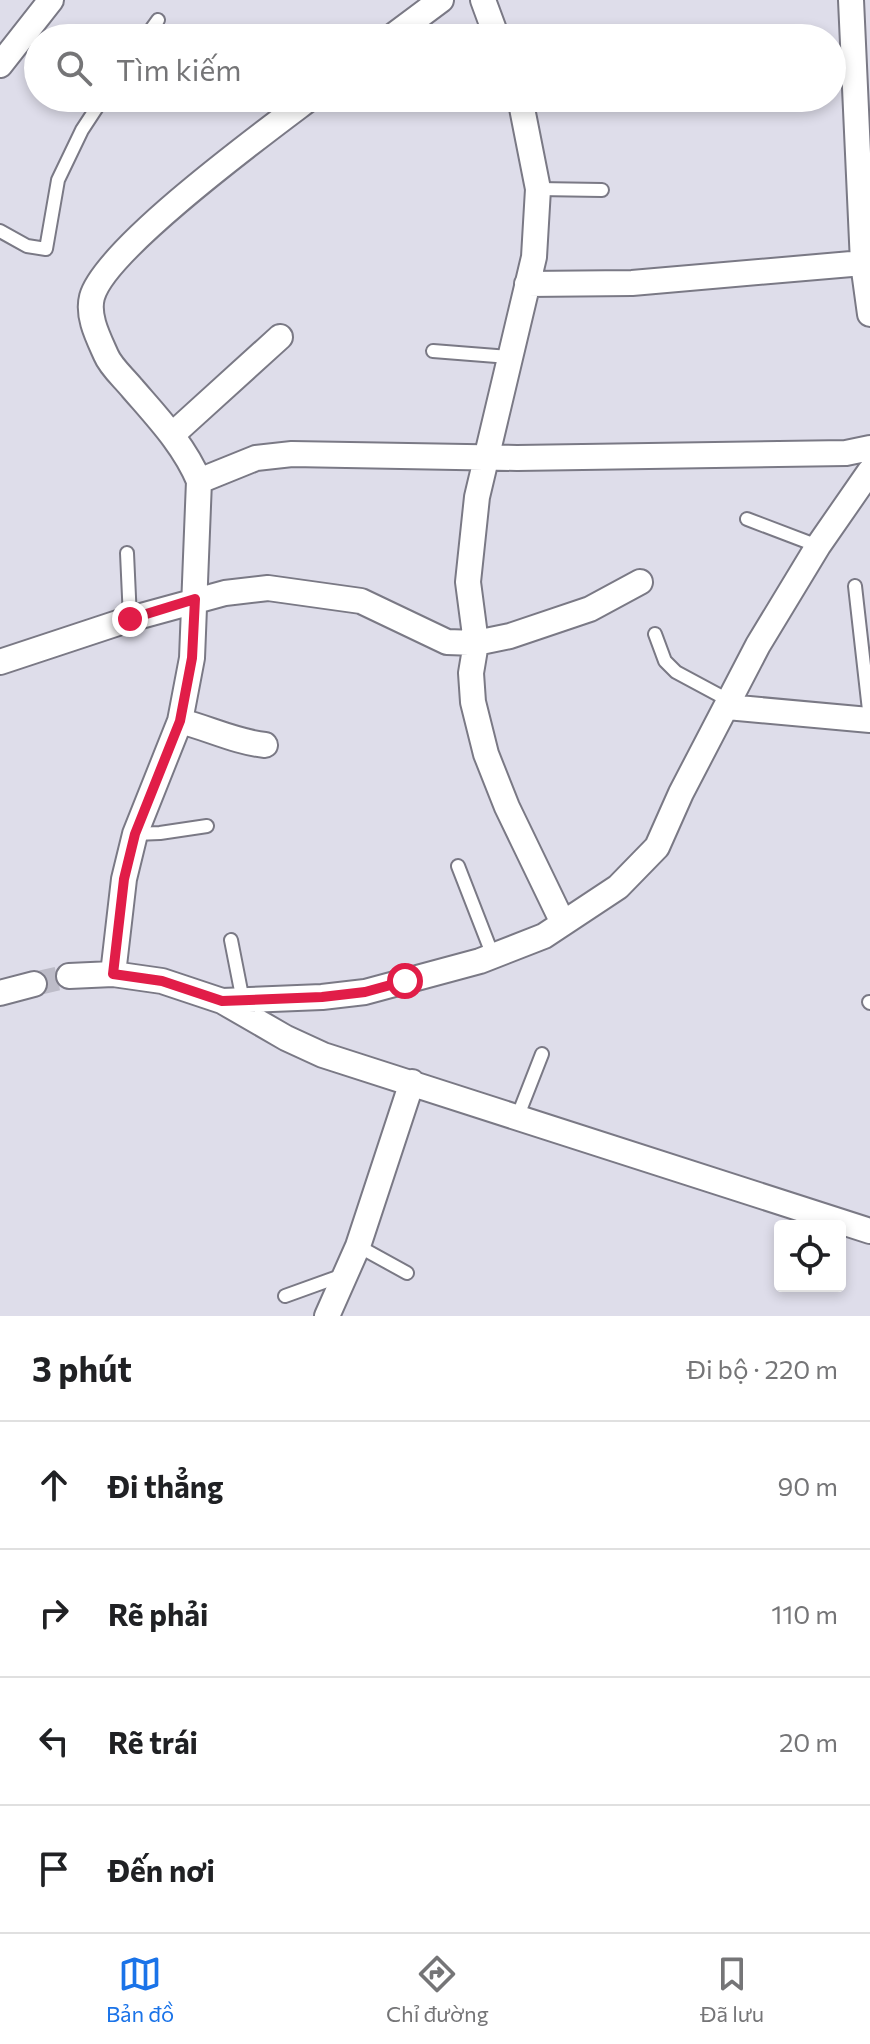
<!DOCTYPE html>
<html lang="vi">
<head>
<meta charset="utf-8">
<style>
	:root { --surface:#fff; --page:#f6f6f6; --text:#202124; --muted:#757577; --line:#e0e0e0; --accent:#1a73e8 }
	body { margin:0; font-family:Commissioner,sans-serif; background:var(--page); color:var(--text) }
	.controls { position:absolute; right:24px; bottom:24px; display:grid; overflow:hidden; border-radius:8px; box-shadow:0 4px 12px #0003 }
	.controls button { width:72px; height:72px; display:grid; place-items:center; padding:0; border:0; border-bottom:2px solid var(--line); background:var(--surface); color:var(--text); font:40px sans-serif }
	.stop { position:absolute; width:24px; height:24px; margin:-18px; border:6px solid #e11d48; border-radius:50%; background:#fff }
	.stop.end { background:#e11d48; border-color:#fff; box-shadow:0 2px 8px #0008 }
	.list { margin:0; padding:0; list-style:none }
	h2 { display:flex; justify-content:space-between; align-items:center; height:104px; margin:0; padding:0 32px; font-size:34px }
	h2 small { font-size:26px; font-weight:400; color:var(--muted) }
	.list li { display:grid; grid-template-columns:52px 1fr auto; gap:24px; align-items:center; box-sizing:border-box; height:128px; padding:0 32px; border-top:2px solid var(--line) }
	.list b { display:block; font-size:30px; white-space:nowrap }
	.list em { font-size:26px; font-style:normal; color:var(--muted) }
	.icon { flex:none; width:44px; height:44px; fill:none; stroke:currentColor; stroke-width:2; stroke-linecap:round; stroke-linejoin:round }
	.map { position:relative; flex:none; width:870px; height:1316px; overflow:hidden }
	.search { position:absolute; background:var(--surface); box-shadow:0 4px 12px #0003; left:24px; right:24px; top:24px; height:88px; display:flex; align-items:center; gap:20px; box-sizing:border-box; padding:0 28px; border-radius:44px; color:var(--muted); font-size:30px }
	.sheet { height:616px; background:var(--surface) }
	nav { display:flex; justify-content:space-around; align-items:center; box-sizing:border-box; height:112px; border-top:2px solid var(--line); background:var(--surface); font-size:22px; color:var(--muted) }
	nav a { display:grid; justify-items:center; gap:4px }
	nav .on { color:var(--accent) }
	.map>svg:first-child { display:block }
</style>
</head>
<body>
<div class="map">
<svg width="870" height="1316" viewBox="0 0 870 1316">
	<rect width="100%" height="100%" fill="#deddea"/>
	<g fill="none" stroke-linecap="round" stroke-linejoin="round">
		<!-- minor-tunnel -->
		<path stroke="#bdbcc8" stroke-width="24" stroke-dasharray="24 12" stroke-linecap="butt" d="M34,984l35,-8"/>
		<!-- service casing -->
		<g stroke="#7a7985" stroke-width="16">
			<path id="service" d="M145,38l13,-18
				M538,189l64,1
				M0,231l27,15 19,3 12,-69 24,-50 21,-32
				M433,351l76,6
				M747,519l71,27
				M127,553l3,66
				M855,586l15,133
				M655,634l10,27 11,11 54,29
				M135,834l25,-1 47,-7
				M458,866l35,90
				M231,940l12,61
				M869,1002l1,1
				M517,1118l25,-64
				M358,1246l49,27
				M285,1296l61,-22"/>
		</g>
		<!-- minor casing -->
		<g stroke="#7a7985" stroke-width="28">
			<path id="minor" d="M483,0l14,38
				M851,0l12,263 7,51
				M390,38l51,-38
				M0,65l51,-65
				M520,98l18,91 -4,68 -57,240 -9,85 8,61 -5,30 2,29 13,52 21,53 56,116
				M527,284l105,-1 231,-20
				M172,435l108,-98
				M199,481l57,-23 36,-4 225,4 329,-5 24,-5
				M0,662l130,-43 95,-26 43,-5 93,13 86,41 29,1 34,-7 80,-27 50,-27
				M727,707l143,13
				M180,721c28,7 56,21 85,24
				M113,974l11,-95 11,-45 45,-113 12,-63 7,-177c-15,-36 -42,-64 -67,-93 -9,-11 -21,-21 -26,-33 -8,-18 -19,-39 -14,-58 13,-48 173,-165 218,-199
				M69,976l44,-2 49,7 60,20 64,37 37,17 547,176
				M0,993l34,-9
				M222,1001l100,-4 43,-5 115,-31 64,-25 74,-49 39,-40 24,-54 77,-148 60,-99 52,-75
				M327,1316l31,-70 54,-164"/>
		</g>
		<!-- service -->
		<use href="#service" stroke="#fff" stroke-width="12"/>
		<!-- minor -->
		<use href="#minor" stroke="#fff" stroke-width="24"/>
	</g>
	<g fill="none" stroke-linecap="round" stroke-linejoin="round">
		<!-- route -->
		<path stroke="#e11d48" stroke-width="10" d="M130,619l65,-20 -3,59 -12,63 -45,113 -11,45 -11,95 49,7 60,20 100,-4 43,-5 40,-11"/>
	</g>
</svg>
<div class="controls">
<button><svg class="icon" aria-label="locate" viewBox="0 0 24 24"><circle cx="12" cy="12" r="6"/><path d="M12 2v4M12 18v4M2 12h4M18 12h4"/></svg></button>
</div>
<div class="stop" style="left:405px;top:981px"></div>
<div class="stop end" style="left:130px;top:619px"></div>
<div class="search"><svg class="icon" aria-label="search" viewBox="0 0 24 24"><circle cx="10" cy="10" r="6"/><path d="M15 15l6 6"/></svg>Tìm kiếm</div>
</div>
<section class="sheet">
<h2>3 phút<small>Đi bộ · 220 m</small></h2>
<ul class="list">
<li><svg class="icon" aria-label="ahead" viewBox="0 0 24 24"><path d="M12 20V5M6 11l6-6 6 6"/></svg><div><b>Đi thẳng</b></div><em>90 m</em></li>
<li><svg class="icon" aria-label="right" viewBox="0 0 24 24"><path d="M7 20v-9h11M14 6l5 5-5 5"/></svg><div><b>Rẽ phải</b></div><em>110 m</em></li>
<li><svg class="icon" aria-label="left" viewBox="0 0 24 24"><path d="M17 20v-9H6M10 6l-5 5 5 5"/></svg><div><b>Rẽ trái</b></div><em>20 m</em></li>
<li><svg class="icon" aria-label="arrive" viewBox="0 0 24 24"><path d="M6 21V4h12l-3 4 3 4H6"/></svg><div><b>Đến nơi</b></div></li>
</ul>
</section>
<nav>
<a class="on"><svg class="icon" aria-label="map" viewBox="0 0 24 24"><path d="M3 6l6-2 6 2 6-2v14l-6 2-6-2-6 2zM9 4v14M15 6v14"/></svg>Bản đồ</a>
<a><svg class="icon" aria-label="directions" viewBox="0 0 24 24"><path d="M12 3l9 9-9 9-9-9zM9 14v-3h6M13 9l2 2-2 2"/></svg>Chỉ đường</a>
<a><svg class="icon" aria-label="saved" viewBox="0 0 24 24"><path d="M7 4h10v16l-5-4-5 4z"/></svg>Đã lưu</a>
</nav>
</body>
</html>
